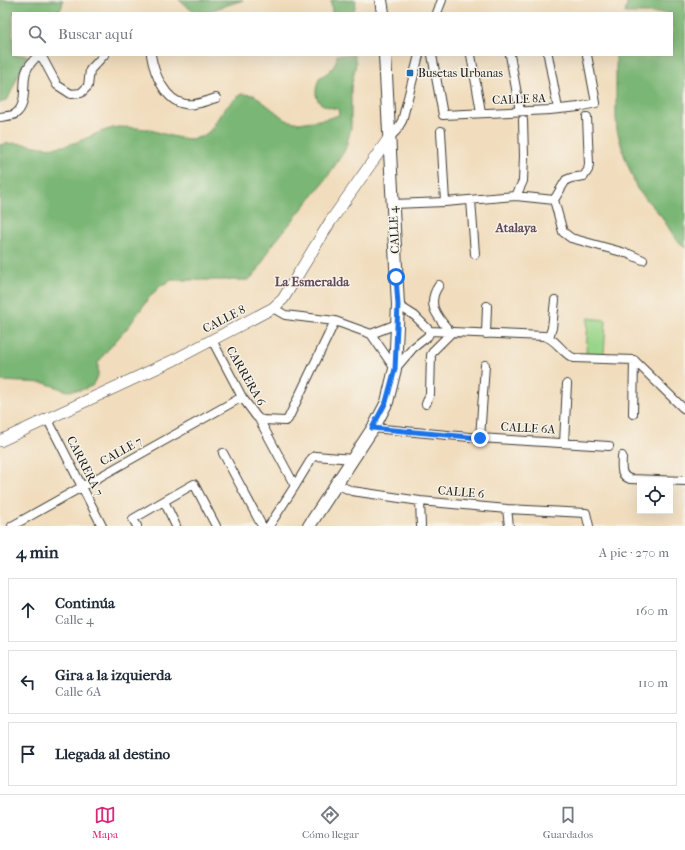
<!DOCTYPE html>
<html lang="es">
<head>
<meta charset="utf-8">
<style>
	:root { --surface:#fff; --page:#f6f6f7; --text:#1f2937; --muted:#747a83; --line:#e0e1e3; --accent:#db2777 }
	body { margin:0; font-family:"IM FELL French Canon",serif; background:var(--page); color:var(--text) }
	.controls { position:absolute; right:12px; bottom:12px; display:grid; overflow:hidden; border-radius:0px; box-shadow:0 4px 16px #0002 }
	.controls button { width:36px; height:36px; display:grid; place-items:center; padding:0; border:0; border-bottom:1px solid var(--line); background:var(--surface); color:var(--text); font:20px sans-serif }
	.stop { position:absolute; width:12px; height:12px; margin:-9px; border:3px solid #1a73e8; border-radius:50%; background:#fff }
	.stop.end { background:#1a73e8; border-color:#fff; box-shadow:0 1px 4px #0008 }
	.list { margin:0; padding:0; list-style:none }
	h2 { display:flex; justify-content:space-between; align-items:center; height:52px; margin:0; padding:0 16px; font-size:17px }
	h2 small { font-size:13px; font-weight:400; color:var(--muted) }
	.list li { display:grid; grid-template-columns:26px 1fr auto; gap:12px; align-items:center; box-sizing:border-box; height:64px; margin:0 8px 8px; padding:0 8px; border:1px solid var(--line); border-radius:0px }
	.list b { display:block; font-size:15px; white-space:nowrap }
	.list p { margin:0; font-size:13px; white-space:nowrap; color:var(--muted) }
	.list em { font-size:13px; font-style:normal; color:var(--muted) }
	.icon { flex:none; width:22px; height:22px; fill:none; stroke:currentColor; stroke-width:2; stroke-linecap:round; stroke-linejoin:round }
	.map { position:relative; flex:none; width:685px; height:526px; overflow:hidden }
	.search { position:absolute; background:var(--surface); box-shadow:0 4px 16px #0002; left:12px; right:12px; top:12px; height:44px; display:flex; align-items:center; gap:10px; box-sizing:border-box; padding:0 14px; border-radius:0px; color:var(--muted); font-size:15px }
	.sheet { height:268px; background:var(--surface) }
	nav { display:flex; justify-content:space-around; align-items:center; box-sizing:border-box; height:56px; border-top:1px solid var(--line); background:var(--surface); font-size:11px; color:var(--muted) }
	nav a { display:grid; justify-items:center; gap:2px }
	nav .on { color:var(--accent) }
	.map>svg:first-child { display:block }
</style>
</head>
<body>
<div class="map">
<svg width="685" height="526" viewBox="0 0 685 526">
	<rect width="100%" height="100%" fill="#f7f3e8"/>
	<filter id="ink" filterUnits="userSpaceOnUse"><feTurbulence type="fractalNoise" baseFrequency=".025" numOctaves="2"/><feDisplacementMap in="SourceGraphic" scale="8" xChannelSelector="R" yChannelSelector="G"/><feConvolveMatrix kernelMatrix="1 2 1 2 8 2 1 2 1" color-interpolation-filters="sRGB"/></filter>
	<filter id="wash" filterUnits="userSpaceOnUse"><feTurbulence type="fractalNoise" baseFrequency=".012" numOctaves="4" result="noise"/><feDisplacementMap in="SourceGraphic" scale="16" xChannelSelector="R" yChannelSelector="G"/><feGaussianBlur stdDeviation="0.9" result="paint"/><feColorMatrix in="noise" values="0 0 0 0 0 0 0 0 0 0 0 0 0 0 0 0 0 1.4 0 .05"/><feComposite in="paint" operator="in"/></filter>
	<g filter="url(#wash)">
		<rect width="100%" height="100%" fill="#f1ddbd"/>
		<!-- green -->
		<path fill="#99d589" stroke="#5a7852" d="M588,318l18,2 -2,35 -18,-2z"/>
		<!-- forest -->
		<path fill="#7ab675" stroke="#4b6948" d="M0,0h63l-1,6 -3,7h-46v42h14l-19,44 -8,4z
			M179,0h64l-40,13c-10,0 -17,-7 -24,-13z
			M331,0h25l-2,13h-22z
			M628,0h57v248l-10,-10 -13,-21 -25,-28 -13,-34 -7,-25 -1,-13v-62h56v-42h-47z
			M337,55h17l2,8 -5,25v40l-6,22 -21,32 -54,66 -12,22 -9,10h-77l-10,5 -11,10 -22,31 -24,27 -7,10v12l-6,11 -11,4 -14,1 -22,-8 -45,-2v-236c22,-6 37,5 57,2 22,-2 40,-17 61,-20 9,0 19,1 28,2 15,3 39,14 54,8 14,-5 14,-16 23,-26 6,-7 12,-12 18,-17l13,1 32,25 13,3 27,-4 13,-4 -1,-6c-21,-3 -26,-10 -19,-31 10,-6 18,-11 18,-23z"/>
	</g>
	<g filter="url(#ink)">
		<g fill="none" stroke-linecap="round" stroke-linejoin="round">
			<!-- minor casing -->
			<g stroke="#3c3934" stroke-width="10">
				<path id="minor" d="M437,13l5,-13
					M41,55l16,30 14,9 10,-1 7,-7 2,-16 14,-15
					M151,55c3,18 14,46 34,49 10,2 21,-3 31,-6
					M432,55l11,60 107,-5 29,-3 17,-4 -9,-48
					M471,55l10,57
					M510,55l10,56
					M548,55l10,54
					M0,117c4,-1 12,-1 15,-3 13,-8 7,-30 11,-42 2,-7 7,-12 13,-17
					M587,117l2,47 -1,6 -4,6 -13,2 -5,2 -12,20 9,32 8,6 58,16 14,6
					M441,131l4,71
					M389,138l7,-7 6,-10 17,-66
					M516,196l7,-15 1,-25 -1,-36
					M471,200l4,54
					M393,204l52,-2 71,-6 38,4
					M398,305l17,11 15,15 114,5c13,3 18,18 30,22l60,2 48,47 3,2
					M273,308l12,7 50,6 36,13 24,35 18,-21 15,-12 2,-5
					M371,334l26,-10
					M486,334l1,-28
					M549,337l3,-9 3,-28
					M212,340l30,57 14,19 3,3 4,1 22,1 3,-2 47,-98
					M426,404l4,-10 1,-39 3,-5 17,-17c-13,-16 -26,-28 -12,-48
					M633,414l1,-54
					M47,418l55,108
					M259,419l36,67 -26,40
					M372,428l108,10 129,8
					M480,438l5,-73
					M564,443l3,-59
					M223,453l39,73
					M622,456c0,10 -3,19 8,23l55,2
					M336,484l16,7 68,10 87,8 79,4 3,13
					M295,486l17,-28 3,-2 38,3
					M420,501l1,25
					M507,509l2,17
					M12,526l230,-129
					M137,526l-4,-7 31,-18
					M176,526l-12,-25 30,-17 22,42"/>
			</g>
			<!-- secondary casing -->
			<g stroke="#3c3934" stroke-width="12">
				<path id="secondary" d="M0,441l174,-81 99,-52 10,-9 47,-77 59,-84"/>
			</g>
			<!-- primary casing -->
			<g stroke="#3c3934" stroke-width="14">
				<path id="primary" d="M381,0l2,13
					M309,526l66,-101 12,-23 8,-33 3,-64 -13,-250"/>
			</g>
			<!-- minor -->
			<use href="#minor" stroke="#fff" stroke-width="8"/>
			<!-- secondary -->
			<use href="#secondary" stroke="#fff" stroke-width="11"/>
			<!-- primary -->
			<use href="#primary" stroke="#fff" stroke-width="12"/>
		</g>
	</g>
	<g fill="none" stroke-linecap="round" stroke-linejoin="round" filter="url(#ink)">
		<!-- route -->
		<path stroke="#1a73e8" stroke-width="5" d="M396,277l2,28 -3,64 -9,33 -14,26 108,10"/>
	</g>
	<!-- markers -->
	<rect fill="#1f6fb2" stroke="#f7f3e8" stroke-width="1.5" x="406" y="69" width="8" height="8" rx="2"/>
	<g text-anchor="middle" stroke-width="3" stroke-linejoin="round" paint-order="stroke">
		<!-- poi labels -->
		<g font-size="12" fill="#1c1c1c" stroke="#f7f3e8" text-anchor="start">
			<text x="418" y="77">Busetas Urbanas</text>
		</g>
		<!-- street labels -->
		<g font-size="12" fill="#1c1c1c" stroke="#f7f3e8">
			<text transform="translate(519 99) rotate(-2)" y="4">CALLE 8A</text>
			<text transform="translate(394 230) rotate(-93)" y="4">CALLE 4</text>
			<text transform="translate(224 319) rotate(-27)" y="4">CALLE 8</text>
			<text transform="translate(246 376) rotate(60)" y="4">CARRERA 6</text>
			<text transform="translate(528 428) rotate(3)" y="4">CALLE 6A</text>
			<text transform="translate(121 451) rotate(-29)" y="4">CALLE 7</text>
			<text transform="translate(85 466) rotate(63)" y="4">CARRERA 7</text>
			<text transform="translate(461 492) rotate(5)" y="4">CALLE 6</text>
		</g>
		<!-- neighbourhood labels -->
		<g font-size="13" font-weight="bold" fill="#624858" stroke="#f7f3e8">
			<text x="516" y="232">Atalaya</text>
			<text x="312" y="286">La Esmeralda</text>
		</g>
	</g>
</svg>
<div class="controls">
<button><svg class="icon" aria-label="locate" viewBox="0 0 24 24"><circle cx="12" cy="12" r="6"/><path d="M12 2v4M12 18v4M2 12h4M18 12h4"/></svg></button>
</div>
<div class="stop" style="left:396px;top:277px"></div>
<div class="stop end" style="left:480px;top:438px"></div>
<div class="search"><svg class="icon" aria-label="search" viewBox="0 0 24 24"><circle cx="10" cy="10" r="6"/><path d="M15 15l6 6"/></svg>Buscar aquí</div>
</div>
<section class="sheet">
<h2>4 min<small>A pie · 270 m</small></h2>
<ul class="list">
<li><svg class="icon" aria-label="ahead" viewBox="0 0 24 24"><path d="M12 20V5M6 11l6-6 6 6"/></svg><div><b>Continúa</b><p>Calle 4</p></div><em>160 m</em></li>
<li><svg class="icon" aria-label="left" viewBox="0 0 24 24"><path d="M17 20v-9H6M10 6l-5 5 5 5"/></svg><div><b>Gira a la izquierda</b><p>Calle 6A</p></div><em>110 m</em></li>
<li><svg class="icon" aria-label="arrive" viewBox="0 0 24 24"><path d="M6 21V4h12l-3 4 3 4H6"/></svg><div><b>Llegada al destino</b></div></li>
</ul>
</section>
<nav>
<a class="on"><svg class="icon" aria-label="map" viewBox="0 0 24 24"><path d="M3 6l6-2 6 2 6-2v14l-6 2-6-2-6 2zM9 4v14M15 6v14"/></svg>Mapa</a>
<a><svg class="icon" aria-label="directions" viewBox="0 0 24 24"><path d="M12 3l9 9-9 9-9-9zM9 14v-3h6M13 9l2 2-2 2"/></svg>Cómo llegar</a>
<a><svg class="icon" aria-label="saved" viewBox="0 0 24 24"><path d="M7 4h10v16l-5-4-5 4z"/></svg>Guardados</a>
</nav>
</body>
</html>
